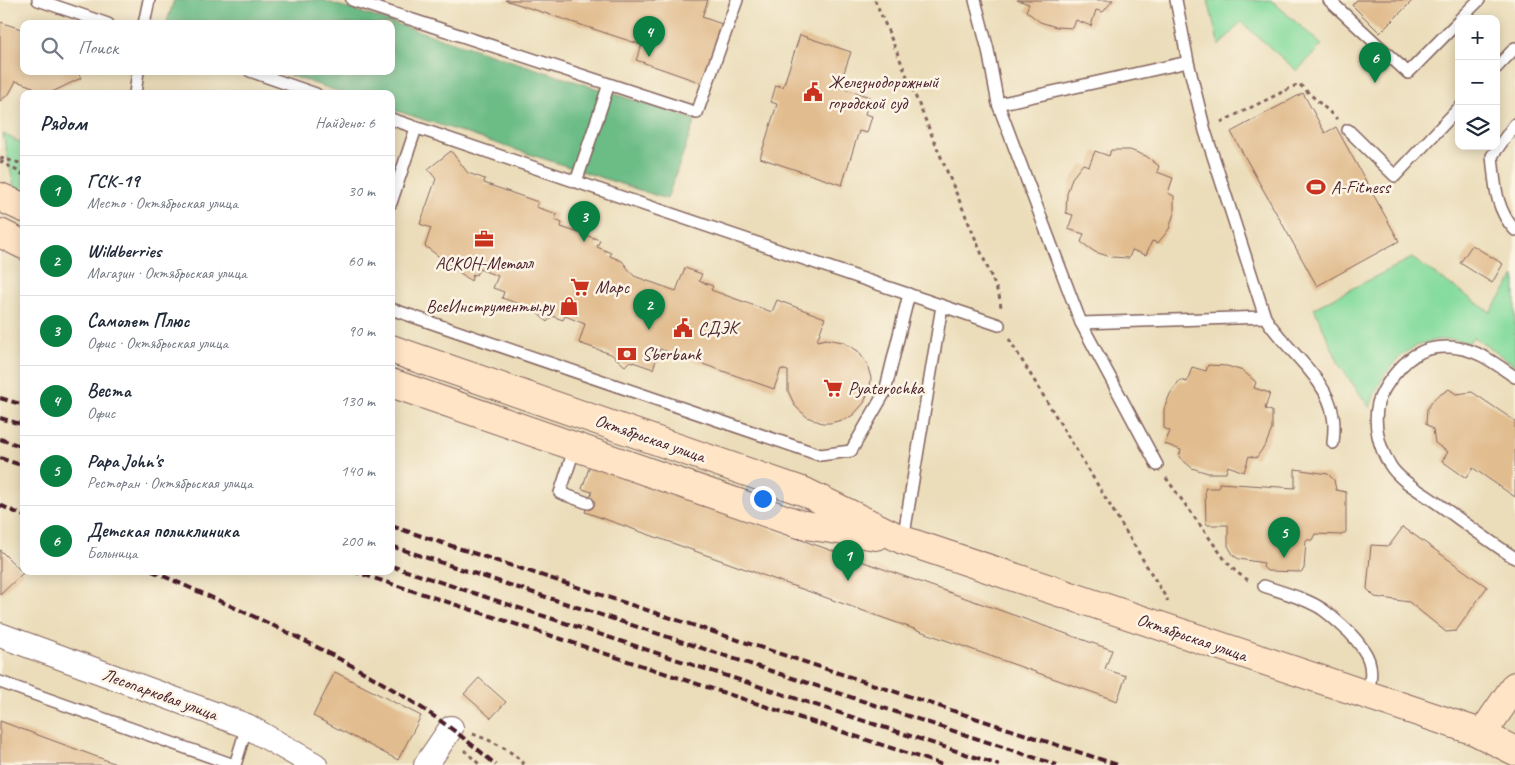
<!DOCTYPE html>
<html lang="ru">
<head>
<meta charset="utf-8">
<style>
	:root { --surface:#fff; --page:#f6f6f7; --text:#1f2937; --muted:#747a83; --line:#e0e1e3; --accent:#0b8043 }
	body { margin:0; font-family:Caveat,sans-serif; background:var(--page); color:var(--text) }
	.controls { position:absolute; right:15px; top:15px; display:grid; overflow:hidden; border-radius:10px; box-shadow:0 2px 12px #0003 }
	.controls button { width:45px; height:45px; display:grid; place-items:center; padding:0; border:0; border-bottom:1px solid var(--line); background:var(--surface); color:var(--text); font:25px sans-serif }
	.you { position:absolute; left:762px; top:498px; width:18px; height:18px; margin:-12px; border:4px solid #fff; border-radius:50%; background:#1a73e8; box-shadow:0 0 0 8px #1a73e833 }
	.badge { display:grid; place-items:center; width:32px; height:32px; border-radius:50%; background:var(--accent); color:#fff; font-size:16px; font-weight:700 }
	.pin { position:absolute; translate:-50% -41px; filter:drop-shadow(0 1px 2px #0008) }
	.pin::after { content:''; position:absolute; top:26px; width:18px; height:15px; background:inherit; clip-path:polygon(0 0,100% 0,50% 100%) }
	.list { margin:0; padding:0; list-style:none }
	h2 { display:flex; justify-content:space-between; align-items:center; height:65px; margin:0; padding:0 20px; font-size:21px }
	h2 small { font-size:16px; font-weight:400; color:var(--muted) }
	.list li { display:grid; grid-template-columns:32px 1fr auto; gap:15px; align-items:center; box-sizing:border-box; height:70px; padding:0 20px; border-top:1px solid var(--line) }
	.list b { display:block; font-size:19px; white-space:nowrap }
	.list p { margin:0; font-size:16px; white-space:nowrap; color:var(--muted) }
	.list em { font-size:16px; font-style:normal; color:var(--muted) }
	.icon { flex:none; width:28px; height:28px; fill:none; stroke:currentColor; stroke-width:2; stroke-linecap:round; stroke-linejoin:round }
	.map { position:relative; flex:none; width:1515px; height:765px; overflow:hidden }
	.search { position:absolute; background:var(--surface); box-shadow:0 2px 12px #0003; left:20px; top:20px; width:375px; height:55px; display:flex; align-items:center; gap:12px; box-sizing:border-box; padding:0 18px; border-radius:10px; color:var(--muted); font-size:19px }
	.panel { position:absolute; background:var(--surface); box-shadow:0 2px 12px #0003; left:20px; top:90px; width:375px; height:485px; border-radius:10px }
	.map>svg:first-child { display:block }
</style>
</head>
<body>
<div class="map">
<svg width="1515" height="765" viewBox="0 0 1515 765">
	<rect width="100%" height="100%" fill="#fcf5e5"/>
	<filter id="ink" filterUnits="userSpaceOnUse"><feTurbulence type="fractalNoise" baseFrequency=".02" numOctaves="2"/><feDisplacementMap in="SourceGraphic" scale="10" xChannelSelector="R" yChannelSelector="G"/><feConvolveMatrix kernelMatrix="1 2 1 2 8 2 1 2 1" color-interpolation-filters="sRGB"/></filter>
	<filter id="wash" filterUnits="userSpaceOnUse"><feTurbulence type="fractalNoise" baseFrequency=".0096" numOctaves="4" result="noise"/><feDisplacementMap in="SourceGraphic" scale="20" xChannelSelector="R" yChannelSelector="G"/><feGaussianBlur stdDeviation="1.12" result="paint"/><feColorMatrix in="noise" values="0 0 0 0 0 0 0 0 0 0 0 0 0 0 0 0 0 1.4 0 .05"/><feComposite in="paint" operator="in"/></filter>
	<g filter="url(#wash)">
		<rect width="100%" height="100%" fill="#ebddba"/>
		<!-- green -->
		<path fill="#86dc9f" stroke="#687e65" d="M1208,0h48l2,2 2,-2h11l51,45 -25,26 -56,-49 -22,24z
			M3,134l21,10v52l-9,-4z
			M1412,258l78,54 25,-36v89l-42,-28 -4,6c-50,-15 -86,19 -99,65l-30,-42 -26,-58z"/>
		<!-- forest -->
		<path fill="#6cbc86" stroke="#5b6e58" d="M174,0h148l373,120 -28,79 -276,-90v-15h-45l-69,-23h114v-47h-225z"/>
		<g id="blocks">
			<!-- building -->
			<path fill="#e1bc8e" d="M505,0h147l4,1v-1h52l-6,17 20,7 -20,59 -66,-23 6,-15z
				M1017,0h96l-10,12 -7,-2 -5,16 -15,-6 -3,8 -17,-1 -16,-5 -14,-11 3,-7z
				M1357,0h56l-33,33 -28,-28z
				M0,22l24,8v41h53l4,7 -33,16h-11l-4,-7 -17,-6 -7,13 -9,7z
				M800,35l51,17 -12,35 31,10 -5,17 7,2 -5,17 -8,-2 -17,54 -82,-27 17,-54 -6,-2 5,-17 7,2z
				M1303,93l22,40 11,-6 63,114 -82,45 -86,-154z
				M1111,150h19l16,6 13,10 -2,6 16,6 -5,15 6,3v17l-5,16 -11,14 -6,-2 -6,14 -14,-5 -3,8 -18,-1 -16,-5 -14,-10 3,-8 -16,-5 5,-14 -7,-2 1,-19 5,-16 11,-14 6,2 6,-15 14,5z
				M451,151l17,22 17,6 -1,4 54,19 -2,5 21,7 -2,6 7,3 -1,4 39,13 -3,7 14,6 -1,3 12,5 12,15 42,15 9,-23 17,6 -3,7 14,5 -2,4 61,22 5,-12 48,18 -8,23 9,-2 17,3 15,9 9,13 4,14 -1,9 -6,16 -11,12 -7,4 -16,4h-8l-15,-6 -12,-11 -7,-15v-20l-7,-2 -7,20 -114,-40 -7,20 -23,-8 -5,5 -14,-12 -32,-11 6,-19 -20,-8 -2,4 -11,-4 -5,6 -14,-13 -31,-11 2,-6 -11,-4 5,-12 -19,-7 -3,6 -3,-1 -2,7 -46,-35 6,-18 -11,-4 16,-45 -8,-10z
				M1472,245l31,19 -11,19 -32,-20z
				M1208,365l19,1 16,5 13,11 -2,6 16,5 -5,16 7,2v18l-6,15 -10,14 -7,-2 -5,16 -16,-6 -2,7h-18l-16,-5 -13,-11 2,-7 -16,-6 5,-13 -6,-3v-19l6,-15 10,-14 7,2 5,-15 14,4z
				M1449,389l7,5 16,-2 43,29v76l-42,-29 -7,10 -24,-17 6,-9 -13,-9 -2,-14 -7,-5 1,-15 8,-11z
				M590,465l522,185 -7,19 21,7 -9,25 -532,-189 7,-20 -10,-3z
				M1295,469l33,5 6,6 2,10 10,2v40l-4,3 -27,-1 -3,6h-6l-2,29 -3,3 -34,-1 -4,-4 1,-4 -25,-4 -5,-3 -6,-10v-21h-20l-2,-2 -1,-35h14v-5l76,5z
				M1403,527l84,60 -31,44 -10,1 -37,-30 -34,-5 -8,-8 4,-44 18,1z
				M0,550l23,23 -23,22z
				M335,672l86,44 -23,44 -85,-44z
				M479,678l27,24 -15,16 -27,-24z
				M0,721l119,44h-119z"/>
		</g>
	</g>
	<g filter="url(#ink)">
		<use href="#blocks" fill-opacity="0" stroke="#82625d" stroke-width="1"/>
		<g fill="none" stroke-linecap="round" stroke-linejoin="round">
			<!-- lane casing -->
			<g stroke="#82625d" stroke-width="14">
				<path id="lane" d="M38,0l70,24
					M352,0l345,113 40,-113
					M975,0l13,50 10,54 83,219 184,-6
					M1176,0l12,62 17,69 60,186c19,32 63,61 68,99 2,9 1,18 0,27
					M1329,0l79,73 51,-52
					M1460,19l19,-19
					M144,24l5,-24
					M1496,68l19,-20
					M250,71l66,23
					M135,94l3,-23
					M998,104l190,-42
					M391,119l608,206
					M1515,124l-23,32c3,27 3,53 23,74
					M1348,130l47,46 64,-68
					M576,182l33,-98
					M391,203l25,-75
					M391,309l429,146 31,-4 34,-59 24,-98
					M1081,323l76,142
					M1515,377c-18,-12 -35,-26 -57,-29 -10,-2 -27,-1 -37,4 -17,7 -38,34 -43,51 -5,21 1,45 12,62 9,15 30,26 44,36 27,19 53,39 81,57
					M575,447l-15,46 28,10
					M903,540l39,-234
					M1264,586c20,7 41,12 58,23 10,7 18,15 27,23 20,21 27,34 18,63
					M0,682l234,83
					M235,765l12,-39"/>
			</g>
			<!-- street casing -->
			<g stroke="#82625d" stroke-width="26">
				<path id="street" d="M0,635l247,91 68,39
					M426,765l25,-37"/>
			</g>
			<!-- secondary casing -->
			<g stroke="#82625d" stroke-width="30">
				<path id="secondary" d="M0,197l24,11
					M0,233l24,12
					M391,349l414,143 98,48 572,191 40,20
					M391,383l408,141 77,12
					M1482,734l33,-48"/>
			</g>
			<!-- path -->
			<path stroke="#82625d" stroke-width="3" stroke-dasharray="4 4" stroke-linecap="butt" d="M875,0l124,295 2,12
				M1221,122l78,-38 38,35
				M0,158l24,6
				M0,161l24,14
				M1009,339l159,262
				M1166,478l60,83 10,11 12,8
				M473,734c18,7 39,15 51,31
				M464,750l16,15"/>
			<!-- lane -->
			<use href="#lane" stroke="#fff" stroke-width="11"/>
			<!-- street -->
			<use href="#street" stroke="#fff" stroke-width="24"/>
			<!-- secondary -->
			<use href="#secondary" stroke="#ffe4c6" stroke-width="28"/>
			<!-- rail -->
			<path stroke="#4a1f2b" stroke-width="4" stroke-dasharray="8 4" stroke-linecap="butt" d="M0,398l24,7
				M0,418l24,7
				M0,439l24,8
				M0,458l24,8
				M0,505l24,11
				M391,526l727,239
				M391,546l666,219
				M391,566l608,199
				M152,571c120,53 245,106 344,194
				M352,571l188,61 403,133"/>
		</g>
	</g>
	<!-- icons -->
	<defs>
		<g id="civic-bare" transform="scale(1.5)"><path d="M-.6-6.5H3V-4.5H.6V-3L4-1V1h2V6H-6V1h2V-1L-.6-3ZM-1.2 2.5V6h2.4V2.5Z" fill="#c8321e" stroke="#fcf5e5" stroke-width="2.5" paint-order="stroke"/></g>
		<g id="stadium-bare" transform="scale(1.5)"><path d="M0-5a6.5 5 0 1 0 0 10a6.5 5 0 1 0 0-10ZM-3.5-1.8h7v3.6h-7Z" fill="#c8321e" stroke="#fcf5e5" stroke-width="2.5" paint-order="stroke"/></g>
		<g id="office-bare" transform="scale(1.5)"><path d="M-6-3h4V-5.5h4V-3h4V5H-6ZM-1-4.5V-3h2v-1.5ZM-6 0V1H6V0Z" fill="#c8321e" stroke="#fcf5e5" stroke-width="2.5" paint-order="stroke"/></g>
		<g id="supermarket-bare" transform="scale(1.5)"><path d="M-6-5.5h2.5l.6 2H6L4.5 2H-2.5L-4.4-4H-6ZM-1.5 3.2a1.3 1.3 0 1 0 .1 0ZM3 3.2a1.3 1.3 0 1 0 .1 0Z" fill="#c8321e" stroke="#fcf5e5" stroke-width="2.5" paint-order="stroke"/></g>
		<g id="shop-bare" transform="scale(1.5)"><path d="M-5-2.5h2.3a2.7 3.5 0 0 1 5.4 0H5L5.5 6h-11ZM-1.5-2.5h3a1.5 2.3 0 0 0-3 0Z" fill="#c8321e" stroke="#fcf5e5" stroke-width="2.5" paint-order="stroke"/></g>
		<g id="bank-bare" transform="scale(1.5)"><path d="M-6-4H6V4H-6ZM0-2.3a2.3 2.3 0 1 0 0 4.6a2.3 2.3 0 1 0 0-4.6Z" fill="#c8321e" stroke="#fcf5e5" stroke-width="2.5" paint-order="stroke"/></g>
	</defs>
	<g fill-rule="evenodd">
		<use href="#civic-bare" x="813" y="92"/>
		<use href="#stadium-bare" x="1316" y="187"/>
		<use href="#office-bare" x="484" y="239"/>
		<use href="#supermarket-bare" x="580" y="287"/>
		<use href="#shop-bare" x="569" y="306"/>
		<use href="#civic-bare" x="683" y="328"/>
		<use href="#bank-bare" x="627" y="354"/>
		<use href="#supermarket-bare" x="833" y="388"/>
	</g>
	<g text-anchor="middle" stroke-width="5" stroke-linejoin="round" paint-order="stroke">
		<!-- poi labels -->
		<g font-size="18" fill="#4a1f2b" stroke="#fcf5e5" text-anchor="start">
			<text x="828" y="88">Железнодорожный<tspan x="828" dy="21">городской суд</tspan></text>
			<text x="1331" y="193">A-Fitness</text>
			<text x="484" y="269" text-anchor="middle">АСКОН-Металл</text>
			<text x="595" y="293">Марс</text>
			<text x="554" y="312" text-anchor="end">ВсеИнструменты.ру</text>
			<text x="698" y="334">СДЭК</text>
			<text x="642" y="360">Sberbank</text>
			<text x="848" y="394">Pyaterochka</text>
		</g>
		<!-- street labels -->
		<g font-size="18" fill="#4a1f2b" stroke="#fcf5e5">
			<text transform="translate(650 438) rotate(19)" y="6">Октябрьская улица</text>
			<text transform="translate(1192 637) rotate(19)" y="6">Октябрьская улица</text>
			<text transform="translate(160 694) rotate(20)" y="6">Лесопарковая улица</text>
		</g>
	</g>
</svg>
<div class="controls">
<button>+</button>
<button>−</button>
<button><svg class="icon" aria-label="layers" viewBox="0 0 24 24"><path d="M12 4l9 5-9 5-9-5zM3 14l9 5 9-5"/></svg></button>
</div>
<div class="you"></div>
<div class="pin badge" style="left:848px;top:581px">1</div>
<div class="pin badge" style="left:649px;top:330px">2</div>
<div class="pin badge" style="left:584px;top:242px">3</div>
<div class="pin badge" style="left:649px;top:57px">4</div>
<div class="pin badge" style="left:1284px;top:558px">5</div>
<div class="pin badge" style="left:1375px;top:83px">6</div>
<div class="search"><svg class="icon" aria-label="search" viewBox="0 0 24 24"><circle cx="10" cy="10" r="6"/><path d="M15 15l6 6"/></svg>Поиск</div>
<section class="panel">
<h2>Рядом<small>Найдено: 6</small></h2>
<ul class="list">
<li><span class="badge">1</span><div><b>ГСК-19</b><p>Место · Октябрьская улица</p></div><em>30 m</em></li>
<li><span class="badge">2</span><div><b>Wildberries</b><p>Магазин · Октябрьская улица</p></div><em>60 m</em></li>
<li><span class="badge">3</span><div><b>Самолет Плюс</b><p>Офис · Октябрьская улица</p></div><em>90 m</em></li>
<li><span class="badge">4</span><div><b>Веста</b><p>Офис</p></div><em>130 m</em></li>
<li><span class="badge">5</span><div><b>Papa John's</b><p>Ресторан · Октябрьская улица</p></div><em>140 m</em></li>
<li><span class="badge">6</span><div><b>Детская поликлиника</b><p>Больница</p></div><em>200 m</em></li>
</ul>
</section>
</div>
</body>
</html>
